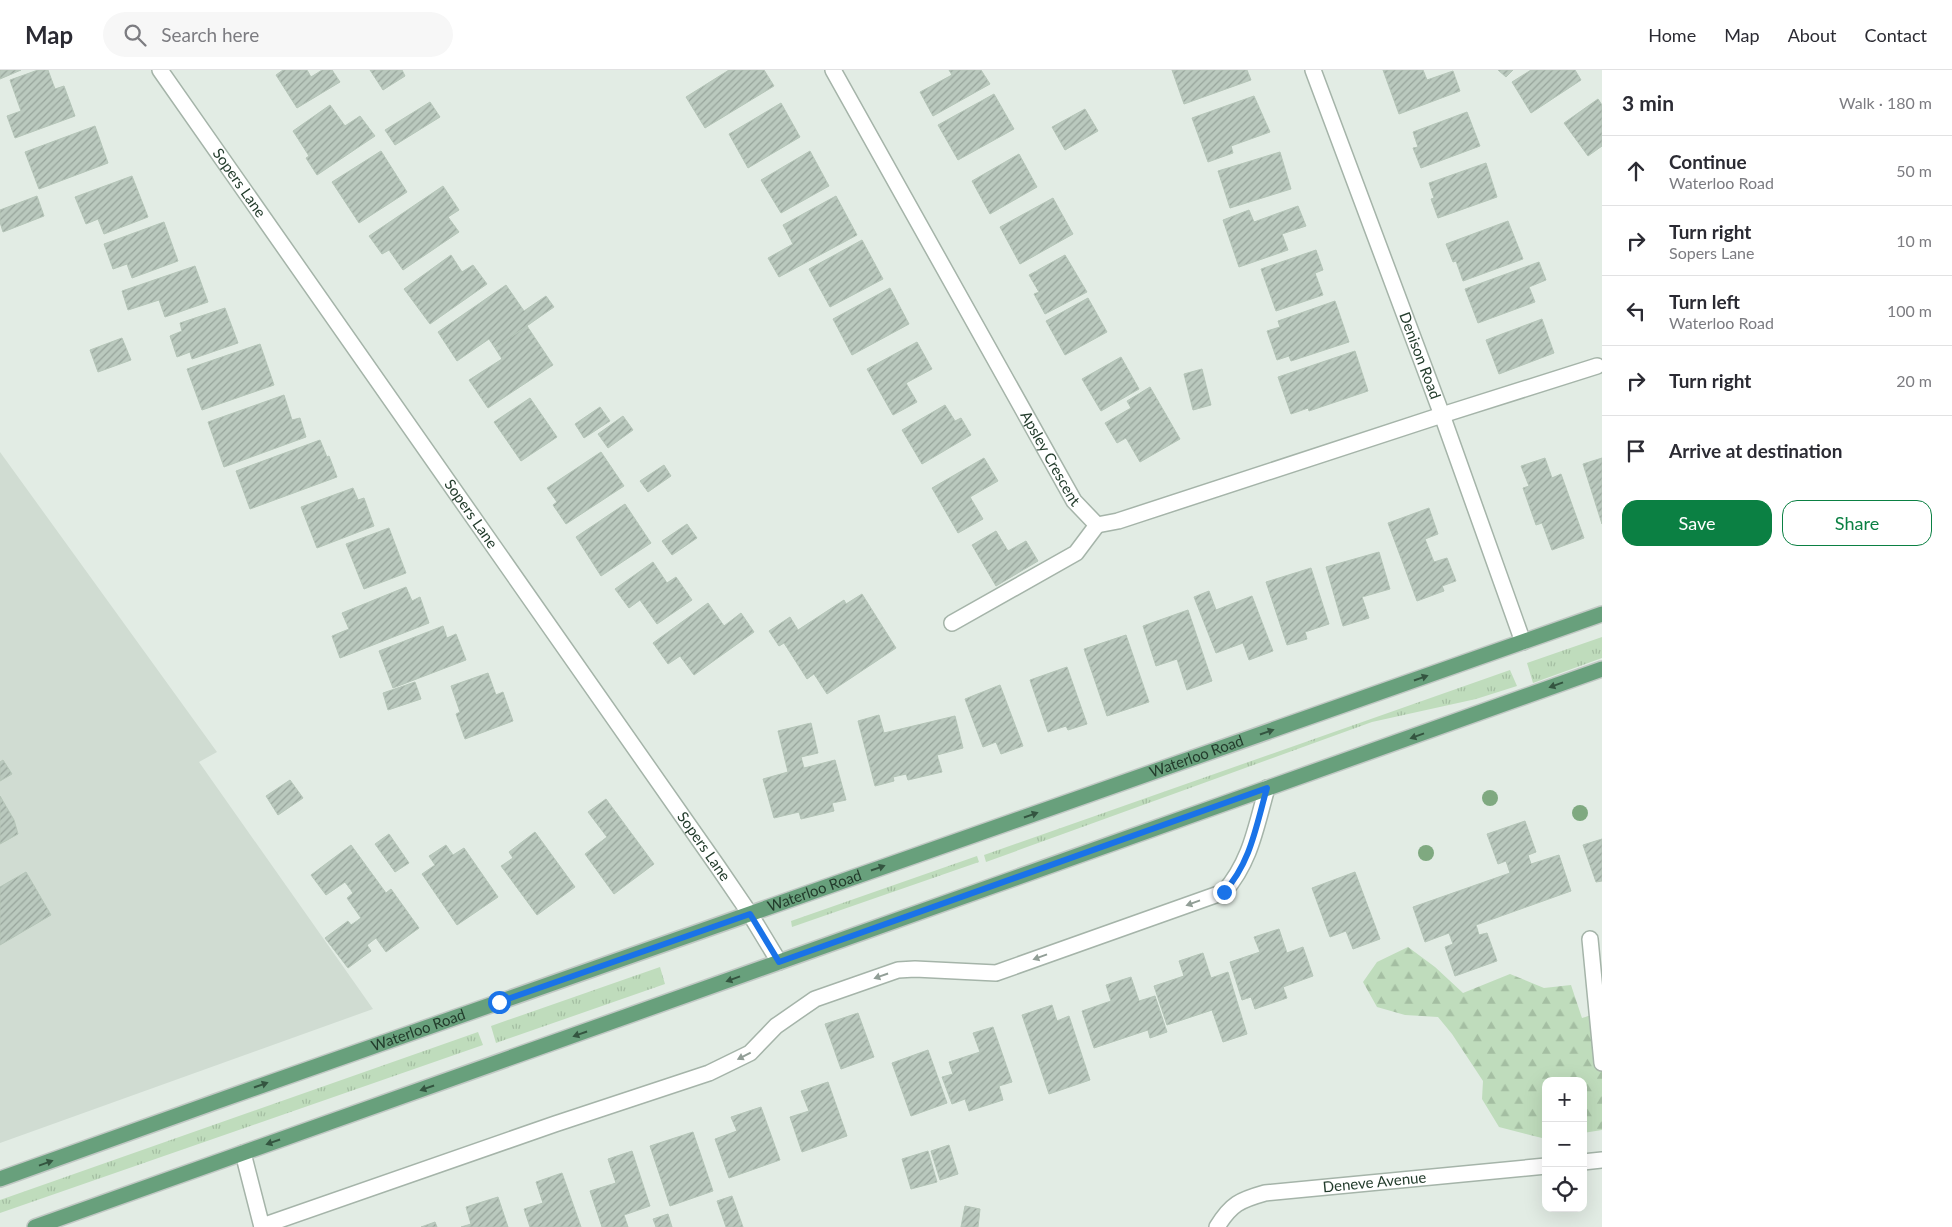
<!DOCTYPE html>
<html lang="en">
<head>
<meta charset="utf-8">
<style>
	:root { --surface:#fff; --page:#f7f7f7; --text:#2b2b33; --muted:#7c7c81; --line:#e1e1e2; --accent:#0b8043 }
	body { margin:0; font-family:Lato,sans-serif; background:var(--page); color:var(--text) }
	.controls { position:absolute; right:15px; bottom:15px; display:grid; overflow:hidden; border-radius:10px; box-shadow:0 5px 20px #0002 }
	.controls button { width:45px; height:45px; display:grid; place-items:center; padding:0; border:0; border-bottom:1px solid var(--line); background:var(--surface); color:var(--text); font:25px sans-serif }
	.stop { position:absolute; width:15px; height:15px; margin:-11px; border:4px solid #1a73e8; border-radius:50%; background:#fff }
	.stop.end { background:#1a73e8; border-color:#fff; box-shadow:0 1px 5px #0008 }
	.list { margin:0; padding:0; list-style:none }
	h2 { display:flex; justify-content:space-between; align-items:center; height:65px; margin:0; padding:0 20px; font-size:21px }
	h2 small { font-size:16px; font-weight:400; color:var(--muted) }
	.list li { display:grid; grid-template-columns:32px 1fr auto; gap:15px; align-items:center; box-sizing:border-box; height:70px; padding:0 20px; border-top:1px solid var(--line) }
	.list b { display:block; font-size:19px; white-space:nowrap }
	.list p { margin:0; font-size:16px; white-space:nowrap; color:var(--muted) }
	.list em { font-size:16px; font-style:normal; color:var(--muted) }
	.actions { display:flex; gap:10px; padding:15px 20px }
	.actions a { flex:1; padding:11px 0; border:1px solid var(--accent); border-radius:15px; text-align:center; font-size:18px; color:var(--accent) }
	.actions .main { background:var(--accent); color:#fff }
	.icon { flex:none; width:28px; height:28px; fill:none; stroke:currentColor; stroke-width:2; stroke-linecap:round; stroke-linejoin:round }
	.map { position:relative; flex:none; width:1602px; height:1157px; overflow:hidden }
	header { display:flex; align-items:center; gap:30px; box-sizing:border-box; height:70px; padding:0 25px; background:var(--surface); border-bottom:1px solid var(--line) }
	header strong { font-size:24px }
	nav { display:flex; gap:28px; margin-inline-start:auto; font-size:18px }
	.search { width:350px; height:45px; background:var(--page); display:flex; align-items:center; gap:12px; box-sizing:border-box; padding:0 18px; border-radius:28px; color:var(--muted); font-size:19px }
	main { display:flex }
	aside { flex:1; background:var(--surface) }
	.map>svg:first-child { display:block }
</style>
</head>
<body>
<header>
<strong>Map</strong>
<div class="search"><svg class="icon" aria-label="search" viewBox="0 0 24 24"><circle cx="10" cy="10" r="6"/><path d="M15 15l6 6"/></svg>Search here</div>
<nav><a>Home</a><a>Map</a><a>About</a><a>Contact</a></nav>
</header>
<main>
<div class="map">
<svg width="1602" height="1157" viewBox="0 0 1602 1157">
	<defs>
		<pattern id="grass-tufts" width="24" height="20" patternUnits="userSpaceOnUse" patternTransform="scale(1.25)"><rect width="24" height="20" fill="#bfdcbc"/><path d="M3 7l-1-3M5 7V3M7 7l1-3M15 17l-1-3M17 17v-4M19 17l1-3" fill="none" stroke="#a4bea2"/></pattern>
		<pattern id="forest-firs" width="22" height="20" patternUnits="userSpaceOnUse" patternTransform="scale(1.25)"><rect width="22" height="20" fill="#bfdcbc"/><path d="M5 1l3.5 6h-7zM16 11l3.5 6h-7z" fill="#a4bea2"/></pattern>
		<pattern id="building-hatch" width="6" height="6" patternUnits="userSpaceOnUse" patternTransform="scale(1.25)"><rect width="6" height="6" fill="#bac9be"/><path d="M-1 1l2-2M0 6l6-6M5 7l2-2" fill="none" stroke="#97a49b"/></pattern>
	</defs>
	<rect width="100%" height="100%" fill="#e2ece4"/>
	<!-- built -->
	<path fill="#d0dcd2" d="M0,382l217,300 -18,10 174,247 -373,134z"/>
	<!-- grass -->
	<path fill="url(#grass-tufts)" d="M1602,567v21l-69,25 -6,-20z
		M1510,600l7,16 -41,13 -104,23 -386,140 -2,-7z
		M977,786l2,6 -187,65 -1,-6z
		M660,897l5,17 -169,59 -5,-17z
		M478,962l5,13 -483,168v-13z"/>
	<!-- forest -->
	<path fill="url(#forest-firs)" d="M1408,877l27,20 28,26 47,-19 34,14 27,-3 11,33 20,-6v118l-19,3v-52h-37v57h-4l-43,-11 -17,-28 1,-18 -31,-47 -14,-17 -33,-2 -28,-8 -14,-25 14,-20z"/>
	<!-- building -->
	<path fill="url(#building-hatch)" stroke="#b5c5b8" d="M0,0h21l-21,9z
		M38,0h10l7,19 9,-3 11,30 -60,22 -8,-22 14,-5 -11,-31z
		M283,0h24l4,7 11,-7h10l8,12 -43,26 -21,-33z
		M370,0h32l3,6 -22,14z
		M729,0h35l10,16 -69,42 -19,-31z
		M949,0h32l9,14 -57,32 -13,-24 32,-17z
		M1172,0h75l4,10 -67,24z
		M1383,0h40l4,10 26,-9 7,20 -61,23z
		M1498,0h15l-7,7z
		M1531,0h44l6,10 -50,33 -19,-31z
		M994,24l20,35 -56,31 -20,-35z
		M1254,26l16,36 -39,14 2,7 -25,9 -16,-44z
		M1598,29l4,6v41l-14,10 -24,-33z
		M430,32l10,15 -45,28 -10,-15z
		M781,33l19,34 -52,31 -19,-34z
		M330,35l15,21 15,-10 15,20 -58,39 -11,-17 3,-2 -16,-25z
		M1085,39l13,22 -33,19 -13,-23z
		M1467,42l13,34 -59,22 -8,-20 5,-1 -5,-15z
		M95,56l13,37 -69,26 -14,-37z
		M381,81l26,41 -48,31 -27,-41z
		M810,81l19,35 -48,27 -20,-33z
		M1280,82l11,37 -61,19 -12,-37z
		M1019,84l18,33 -47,27 -18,-33z
		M1486,93l11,34 -59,21 -7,-19 3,-1 -5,-15z
		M132,106l16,41 -44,17 -6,-15 -12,5 -11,-27z
		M443,116l16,24 -11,7 11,15 -56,38 -14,-20 -7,4 -13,-18z
		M37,126l7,20 -41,16 -3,-10v-12z
		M836,126l21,39 -78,42 -11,-19 25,-14 -10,-19z
		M1053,128l20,36 -53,30 -20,-37z
		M1298,136l8,20 -24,8 6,16 -49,17 -16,-47 26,-10 5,12z
		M1508,151l15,38 -60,22 -7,-20 -3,1 -7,-18z
		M164,152l14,39 -46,17 -5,-14 -14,5 -9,-25z
		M862,170l21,39 -53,28 -21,-38z
		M1316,180l7,20 -8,3 8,22 -47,16 -15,-42z
		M451,185l11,17 11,-7 14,19 -57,40 -26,-35z
		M1065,185l22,37 -42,22 -11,-20 5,-2 -10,-17z
		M1539,192l7,18 -17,7 6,15 -57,21 -13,-34z
		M195,196l13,36 -43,15 -6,-17 -31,10 -6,-19z
		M506,215l18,26 22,-15 8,11 -59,41 -6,-9 -32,22 -19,-29z
		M890,218l19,36 -57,31 -19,-36z
		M1088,228l19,34 -42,23 -19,-34z
		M1335,231l14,41 -58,19 -2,-5 -12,4 -10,-29 13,-4 -2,-6z
		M225,238l13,35 -46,16 -2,-7 -13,5 -7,-21 12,-5 -2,-8z
		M1542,249l12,34 -55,21 -13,-34z
		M527,256l26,39 -65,43 -19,-28 33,-21 -7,-11z
		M122,268l9,22 -33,12 -8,-22z
		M917,272l15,27 -26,14 11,19 -24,13 -26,-46z
		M260,274l14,41 -72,25 -15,-41z
		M1355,281l13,40 -59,20 -1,-3 -17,6 -13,-37z
		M1121,287l18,32 -38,22 -19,-32z
		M1202,299l9,36 -18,5 -9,-36z
		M1150,317l30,52 -40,23 -14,-24 -9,5 -12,-20 26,-15 -4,-7z
		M284,325l8,25 8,-2 6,19 -82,30 -16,-45z
		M530,328l27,39 -36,24 -27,-39z
		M945,335l10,16 6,-3 10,17 -49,29 -20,-34z
		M600,337l10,14 -26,17 -9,-14z
		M623,346l10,14 -25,18 -10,-14z
		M320,370l7,17 2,-1 8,21 -87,32 -14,-38z
		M601,382l23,34 -58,38 -13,-19 4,-3 -10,-14z
		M984,388l14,23 -28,16 13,22 -25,14 -26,-45z
		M1545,388l7,20 9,-4 23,64 -32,12 -10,-27 -6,2 -13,-37 6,-2 -8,-20z
		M1602,388v66l-19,-60z
		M664,395l7,11 -23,16 -8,-11z
		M353,418l5,12 6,-2 10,28 -57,22 -16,-41z
		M625,434l26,39 -50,33 -25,-39z
		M1429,438l9,26 -13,5 9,23 13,-4 9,23 -14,5 2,5 -27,10 -29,-78z
		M687,454l10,14 -25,17 -10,-14z
		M389,458l17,45 -42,16 -18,-45z
		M996,461l12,20 18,-10 12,20 -42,25 -24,-41z
		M1379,482l11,37 -28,8 7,21 -26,8 -17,-59z
		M653,492l14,21 9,-6 16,23 -35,24 -17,-24 -11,8 -14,-19z
		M1311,498l18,56 -24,8 2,7 -20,6 -21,-63z
		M406,517l6,14 8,-4 9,26 -89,35 -8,-22 17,-7 -7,-16z
		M1209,521l7,19 36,-14 21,55 -24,9 -6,-17 -27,10 -22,-56z
		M862,524l34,54 -69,46 -13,-20 -7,5 -23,-36 -5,3 -10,-15 21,-14 8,13 46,-30 2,4z
		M708,533l16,23 17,-13 13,19 -60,43 -14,-19 -12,8 -15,-21z
		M1188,540l24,71 -25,9 -10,-31 -21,7 -13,-40z
		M443,556l4,12 9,-4 10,26 -73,28 -14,-37z
		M1126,565l23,67 -42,14 -23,-67z
		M1067,597l20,57 -19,6 -2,-4 -18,6 -18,-52z
		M488,603l8,22 7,-3 10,29 -48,18 -9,-25 4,-2 -9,-26z
		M415,612l6,17 -33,11 -5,-17z
		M1000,615l23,61 -22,8 -5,-12 -13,5 -18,-48z
		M879,645l5,18 71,-17 8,32 -26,7 5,17 -34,8 -2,-6 -13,3 1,4 -19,5 -17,-65z
		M811,653l7,30 -17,4 3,11 31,-8 11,40 -14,3 2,8 -33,8 -2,-7 -25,6 -11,-39 25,-7 -10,-41z
		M3,690l9,14 -12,7v-19z
		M290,710l13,18 -25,17 -12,-19z
		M0,726l14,24 4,14 -18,10z
		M606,729l48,65 -40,30 -29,-40 22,-17 -19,-25z
		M1525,751l11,31 -8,3 3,9 28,-9 12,36 -95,34 3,10 8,-2 10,28 -42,15 -10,-29 8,-3 -4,-11 -24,9 -12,-35 97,-34 -4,-12 -8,3 -11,-30z
		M535,762l40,55 -38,28 -36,-49 12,-8 -4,-6z
		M389,764l20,29 -14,9 -20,-28z
		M1602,769v42l-6,1 -13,-37z
		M351,775l35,48 5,-4 28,39 -33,24 -10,-14 -9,7 4,6 -23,17 -23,-30 23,-17 3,4 10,-7 -14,-20 6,-5 -8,-11 -19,13 -15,-20z
		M446,775l7,10 11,-7 34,49 -41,28 -35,-51 13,-9 -6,-9z
		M26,802l25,43 -51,30v-58z
		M1355,802l25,67 -27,10 -7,-18 -16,6 -18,-49z
		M1279,859l8,24 16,-6 10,29 -30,11 4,11 -32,11 -4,-12 -9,3 -12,-38 30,-10 -6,-15z
		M1203,883l8,25 17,-6 19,62 -24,8 -11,-32 -45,15 -13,-39 30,-10 -5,-15z
		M1131,907l8,24 16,-5 12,36 -17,6 -2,-8 -54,18 -12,-37 29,-10 -5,-16z
		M1052,935l5,16 12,-5 21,64 -41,14 -27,-79z
		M858,943l16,44 -33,12 -16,-45z
		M993,957l19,55 -13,4 4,14 -34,11 -4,-12 -13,5 -10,-27 11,-3 -4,-12 31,-10 -7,-19z
		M928,980l19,53 -36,13 -19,-53z
		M828,1012l19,54 -45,16 -12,-35 19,-6 -8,-20z
		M761,1037l19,53 -51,18 -14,-39 22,-8 -6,-14z
		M693,1062l20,59 -43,15 -20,-60z
		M949,1075l9,29 -18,6 -9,-29z
		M632,1081l18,55 -26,9 4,12h-26l-12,-36 26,-8 -8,-24z
		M928,1081l9,31 -26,7 -9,-30z
		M562,1103l19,54h-51l-6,-18 19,-6 -7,-21z
		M732,1126l11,31h-17l-9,-26z
		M498,1127l10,30h-47l10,-3 -5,-17z
		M965,1136l15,3 -2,18h-17z
		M668,1144l4,13h-16l-3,-8z
		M435,1152l2,5h-16z"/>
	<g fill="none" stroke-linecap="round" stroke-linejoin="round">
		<!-- lane casing -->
		<g stroke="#a5b4a9" stroke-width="18">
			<path id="lane" d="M1442,345l155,-49
				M952,553l124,-70 21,-28
				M262,1156l293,-102 154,-51 41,-20 26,-27 39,-27 83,-29 17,-1 81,4 228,-81c27,-31 32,-66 43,-104"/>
		</g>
		<!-- street casing -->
		<g stroke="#a5b4a9" stroke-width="18">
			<g id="street">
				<path id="s1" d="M160,0l558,797 32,47 29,48"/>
				<path id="s2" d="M833,0l241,431 23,24 21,-4 324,-106"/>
				<path id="s3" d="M1313,0l129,345 81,227"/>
				<path d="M1590,869l12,124"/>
				<path d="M243,1083l19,74"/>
				<path d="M1583,1092l19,-2"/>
				<path id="s4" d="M1217,1157c14,-23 23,-27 48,-34l281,-27"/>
			</g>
		</g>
		<!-- primary casing -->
		<g stroke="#c1c8c4" stroke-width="18">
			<g id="primary">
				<path id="s5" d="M0,1109l215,-77 1387,-488"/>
				<path d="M35,1157l1567,-558"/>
			</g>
		</g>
		<!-- lane -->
		<use href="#lane" stroke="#fff" stroke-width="15"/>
		<!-- street -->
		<use href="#street" stroke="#fff" stroke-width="15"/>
		<!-- primary -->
		<use href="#primary" stroke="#68a07c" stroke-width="15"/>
	</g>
	<!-- trees -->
	<g fill="#7fa980">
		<circle cx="1490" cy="728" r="8"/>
		<circle cx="1580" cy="743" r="8"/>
		<circle cx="1426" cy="783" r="8"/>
	</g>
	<!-- one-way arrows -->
	<defs><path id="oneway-solid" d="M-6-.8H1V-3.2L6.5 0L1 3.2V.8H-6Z" transform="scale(1.25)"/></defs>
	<g fill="#345540">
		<use href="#oneway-solid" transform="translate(1421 608) rotate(-19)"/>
		<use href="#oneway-solid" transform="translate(1556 615) rotate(160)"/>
		<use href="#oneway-solid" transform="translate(1267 662) rotate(-19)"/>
		<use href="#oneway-solid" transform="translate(1417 666) rotate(160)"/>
		<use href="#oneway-solid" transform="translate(1031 745) rotate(-19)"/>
		<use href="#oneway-solid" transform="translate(878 798) rotate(-19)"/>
		<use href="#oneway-solid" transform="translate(733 909) rotate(160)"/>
		<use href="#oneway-solid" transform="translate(580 964) rotate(161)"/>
		<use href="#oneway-solid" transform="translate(261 1015) rotate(-19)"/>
		<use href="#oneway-solid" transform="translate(427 1018) rotate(161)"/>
		<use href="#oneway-solid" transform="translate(273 1072) rotate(161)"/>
		<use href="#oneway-solid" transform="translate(46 1093) rotate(-20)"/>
	</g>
	<g fill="#919e96">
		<use href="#oneway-solid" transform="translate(1193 833) rotate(160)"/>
		<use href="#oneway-solid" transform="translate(1040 887) rotate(160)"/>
		<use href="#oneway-solid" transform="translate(881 906) rotate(161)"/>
		<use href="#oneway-solid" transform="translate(744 986) rotate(153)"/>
	</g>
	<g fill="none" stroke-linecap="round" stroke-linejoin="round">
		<!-- route -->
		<path stroke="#1a73e8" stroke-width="6" d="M499,932l251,-88 29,48 488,-174c-11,38 -16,74 -43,104"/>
	</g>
	<g text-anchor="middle" stroke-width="5" stroke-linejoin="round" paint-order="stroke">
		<!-- street labels -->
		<g font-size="15" fill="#233c2c" stroke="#f2f8f3">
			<text dy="5" stroke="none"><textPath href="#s1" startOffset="138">Sopers Lane</textPath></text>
			<text dy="5" stroke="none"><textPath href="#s3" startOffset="305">Denison Road</textPath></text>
			<text dy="5" stroke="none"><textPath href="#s2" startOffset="445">Apsley Crescent</textPath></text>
			<text dy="5" stroke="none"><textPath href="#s1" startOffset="542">Sopers Lane</textPath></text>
			<text dy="5" stroke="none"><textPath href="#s5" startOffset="1269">Waterloo Road</textPath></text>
			<text dy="5" stroke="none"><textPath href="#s1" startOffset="948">Sopers Lane</textPath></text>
			<text dy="5" stroke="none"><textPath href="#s5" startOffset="864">Waterloo Road</textPath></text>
			<text dy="5" stroke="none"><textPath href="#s5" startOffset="444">Waterloo Road</textPath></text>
			<text dy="5" stroke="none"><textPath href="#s4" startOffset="171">Deneve Avenue</textPath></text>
		</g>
	</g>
</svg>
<div class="controls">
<button>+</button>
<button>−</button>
<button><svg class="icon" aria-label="locate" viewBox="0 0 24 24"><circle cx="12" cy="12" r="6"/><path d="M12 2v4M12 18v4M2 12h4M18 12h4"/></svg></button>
</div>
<div class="stop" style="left:499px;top:932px"></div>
<div class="stop end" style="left:1224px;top:822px"></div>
</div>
<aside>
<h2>3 min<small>Walk · 180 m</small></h2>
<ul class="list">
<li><svg class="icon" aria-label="ahead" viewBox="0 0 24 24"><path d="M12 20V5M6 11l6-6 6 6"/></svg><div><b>Continue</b><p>Waterloo Road</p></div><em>50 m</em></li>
<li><svg class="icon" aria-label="right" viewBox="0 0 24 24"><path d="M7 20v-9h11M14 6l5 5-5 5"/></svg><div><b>Turn right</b><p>Sopers Lane</p></div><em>10 m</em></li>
<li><svg class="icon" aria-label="left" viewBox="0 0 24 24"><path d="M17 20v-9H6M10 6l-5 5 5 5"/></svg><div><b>Turn left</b><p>Waterloo Road</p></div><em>100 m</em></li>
<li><svg class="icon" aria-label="right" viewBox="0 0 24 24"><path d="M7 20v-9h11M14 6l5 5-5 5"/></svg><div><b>Turn right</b></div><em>20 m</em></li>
<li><svg class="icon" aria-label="arrive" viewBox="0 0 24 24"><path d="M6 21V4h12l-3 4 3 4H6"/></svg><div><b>Arrive at destination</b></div></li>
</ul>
<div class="actions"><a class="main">Save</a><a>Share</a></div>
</aside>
</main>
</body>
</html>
